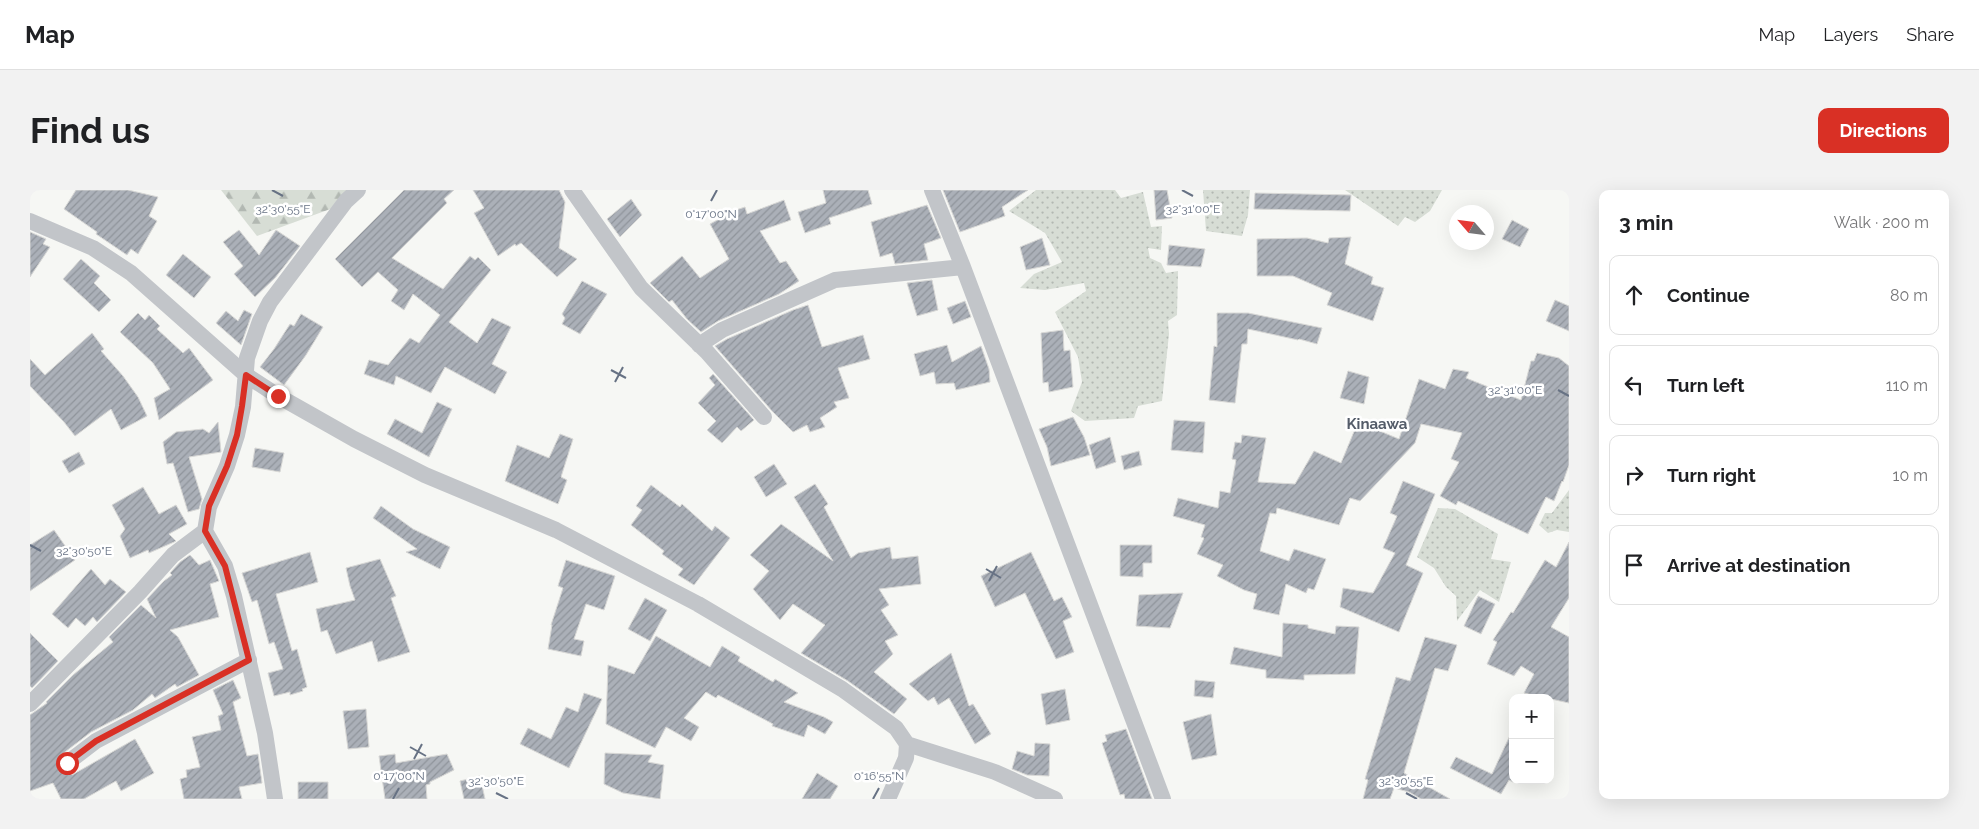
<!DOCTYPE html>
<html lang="en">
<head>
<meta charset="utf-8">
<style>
	:root { --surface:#fff; --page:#f2f2f2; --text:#202124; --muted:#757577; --line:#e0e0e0; --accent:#d93025 }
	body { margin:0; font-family:Raleway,sans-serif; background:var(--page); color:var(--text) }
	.controls { position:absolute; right:15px; bottom:15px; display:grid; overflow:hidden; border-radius:10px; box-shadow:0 5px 20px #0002 }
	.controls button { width:45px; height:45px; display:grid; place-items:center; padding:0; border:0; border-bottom:1px solid var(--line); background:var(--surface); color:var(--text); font:25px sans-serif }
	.compass { position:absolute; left:1419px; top:15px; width:45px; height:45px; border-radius:50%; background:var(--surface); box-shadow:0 5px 20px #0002; rotate:298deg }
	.stop { position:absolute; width:15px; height:15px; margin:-11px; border:4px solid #d93025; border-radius:50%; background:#fff }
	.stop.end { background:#d93025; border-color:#fff; box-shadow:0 1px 5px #0008 }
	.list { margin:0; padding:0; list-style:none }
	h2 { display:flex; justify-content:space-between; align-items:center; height:65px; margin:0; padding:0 20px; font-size:21px }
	h2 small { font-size:16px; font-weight:400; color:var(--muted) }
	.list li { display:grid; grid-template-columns:32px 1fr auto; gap:15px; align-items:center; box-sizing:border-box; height:80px; margin:0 10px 10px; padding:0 10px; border:1px solid var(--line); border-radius:10px }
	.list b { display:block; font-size:19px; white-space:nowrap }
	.list em { font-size:16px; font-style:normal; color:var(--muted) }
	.icon { flex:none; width:28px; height:28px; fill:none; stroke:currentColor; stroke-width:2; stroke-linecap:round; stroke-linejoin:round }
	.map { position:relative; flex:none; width:1539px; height:609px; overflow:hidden; border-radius:10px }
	header { display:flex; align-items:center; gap:30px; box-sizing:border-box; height:70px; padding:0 25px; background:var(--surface); border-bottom:1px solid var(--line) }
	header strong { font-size:24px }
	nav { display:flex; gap:28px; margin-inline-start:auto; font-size:18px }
	.intro { display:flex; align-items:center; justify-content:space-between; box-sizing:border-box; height:120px; padding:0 30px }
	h1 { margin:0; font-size:35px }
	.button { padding:12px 22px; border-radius:10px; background:var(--accent); color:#fff; font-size:18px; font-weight:700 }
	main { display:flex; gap:30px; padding:0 30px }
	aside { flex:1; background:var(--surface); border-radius:10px; box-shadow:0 5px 20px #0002 }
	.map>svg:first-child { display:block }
</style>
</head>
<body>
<header>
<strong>Map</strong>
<nav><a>Map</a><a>Layers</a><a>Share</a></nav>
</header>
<div class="intro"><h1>Find us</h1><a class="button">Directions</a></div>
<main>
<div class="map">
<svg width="1539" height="609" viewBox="0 0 1539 609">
	<defs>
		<pattern id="forest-firs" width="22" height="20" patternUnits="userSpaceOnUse" patternTransform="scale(1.25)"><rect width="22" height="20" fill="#d7ddd5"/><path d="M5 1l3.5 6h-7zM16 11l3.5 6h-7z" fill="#b2b8b2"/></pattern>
		<pattern id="park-dots" width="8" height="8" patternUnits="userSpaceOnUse" patternTransform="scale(1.25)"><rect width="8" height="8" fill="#d7ddd5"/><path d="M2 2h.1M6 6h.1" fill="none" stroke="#b2b8b2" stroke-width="1.8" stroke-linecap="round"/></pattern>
		<pattern id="building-hatch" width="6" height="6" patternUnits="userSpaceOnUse" patternTransform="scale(1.25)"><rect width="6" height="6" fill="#abb0b8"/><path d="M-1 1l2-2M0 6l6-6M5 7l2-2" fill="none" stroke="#8f949b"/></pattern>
	</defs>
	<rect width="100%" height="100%" fill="#f6f7f4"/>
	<!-- forest -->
	<path fill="url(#forest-firs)" d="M191,0h131l-19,18 -76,28z"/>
	<!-- park -->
	<path fill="url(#park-dots)" d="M1006,0h79l6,8 22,-6 8,35 11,-1 -1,24 -13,-2 2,10 11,5 5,10 12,-2 -1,44 -9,6 1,13 -7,67 -24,5 -4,12 -49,3 -14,-10 11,-29 -4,-25 -23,-45 31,-21 -2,-8 -39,7 -25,-2 14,-14 28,-12 -17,-29 -36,-22z
		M1173,0h47l-2,25 -6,21 -36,-5z
		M1315,0h97l-12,21 -15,11 -10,-5 -7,9z
		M1539,300v42l-12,-2 -9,3 -9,-8 6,-12h7z
		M1408,318l17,1 43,25 -7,25 20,3 -12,40 -19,-12 -23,31 -1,-25 -10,-9 -12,-19 -17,-11z"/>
	<!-- building -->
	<path fill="url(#building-hatch)" stroke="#d8d8d6" d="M46,0h52l30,7 -9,19 8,5 -19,33 -7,-5 -4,6 -31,-21 1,-2 -33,-23z
		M374,0h50l-10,9 3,4 -55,55 51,31 27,-33 5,4 3,-3 13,13 -42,52 28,21 15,-25 19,9 -19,37 15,8 -12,22 -50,-27 -14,26 -35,-17 -2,9 -30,-11 5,-14 19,5 22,-27 9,5 21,-28 -27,-21 -9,16 -13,-9 7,-11 -20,-18 -16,15 -27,-28z
		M443,0h86l6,12 -6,46 18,11 -20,18 -36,-34 -5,3 -1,-2 -17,12 -24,-43 10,-5z
		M793,0h45l4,14 -43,14 2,6 -26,9 -7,-21 28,-9z
		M913,0h85l-26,17 3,9 -45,16z
		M1124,0h13l5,28 -16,2z
		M1225,3l96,2 -1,16 -96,-2z
		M601,9l11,16 -22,22 -13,-18z
		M754,10l7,20 -31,11 20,32 6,-2 13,20 -20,13 -61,27 -17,11 -14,-13 -15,-19 -3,2 -19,-19 32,-27 18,22 29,-19 -19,-35 26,-14 9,-3 2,7z
		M897,15l14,33 -17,6 4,16 -33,4 -3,-11 -12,4 -9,-35z
		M1482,30l17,9 -9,18 -18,-8z
		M209,40l20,25 17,-25 24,16 -25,32 -20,19 -21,-23 9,-8 -20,-24z
		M0,42l16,7 -3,5 7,3 -20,30z
		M1321,47l-6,27 28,13 -2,7 13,4 -11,33 -46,-16 5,-12 -39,-17h-36v-37l50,-1 21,5 1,-5z
		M1012,48l8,27 -24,5 -6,-23z
		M1139,55l36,4 -4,18 -34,-2z
		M153,64l28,23 -17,21 -28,-23z
		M51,69l19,17 -6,7 17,17 -12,12 -36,-33z
		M902,90l6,30 -21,6 -10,-33z
		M552,91l25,13 -27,40 -18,-10 3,-6 -3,-4z
		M1525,110l14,6v25l-23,-10z
		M935,111l6,16 -18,7 -6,-16z
		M778,115l14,42 41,-12 7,24 -32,9 11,30 -15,4 3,5 -17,11 5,9 -15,5 -3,-7 -14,7 -21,-21 -57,-65 12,-7 66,-29z
		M214,120l8,4 -11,31 -25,-22 10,-12 12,10z
		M108,123l7,7 4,-5 11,11 -3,3 26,24 6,-5 24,32 -54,40 -5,-22 16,-9 -17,-26 -33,-31z
		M1187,123h31l74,15 -5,16 -18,-5 -1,1 -50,-11 -1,15h-5l-7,59 -26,-3 5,-54 3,1z
		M271,124l22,13 -17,28 -22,30 -24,-18 14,-18 16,-25 4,2z
		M1033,140l1,21 6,-1 3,37 -24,5 -1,-10 -5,1 -2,-50z
		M62,143l12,16 -3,2 22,25 15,21 9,19 -26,14 -10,-21 -36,27 -11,-14 -34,-36v-27l15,16z
		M917,155l5,17 29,-16 8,23 1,13 -34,8 -2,-7 -18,1 -2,-12 -14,4 -6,-22z
		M1507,163l22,5 10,8v99l-6,17 -1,-1 -8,20 -8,-4 -18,37 -70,-33 -2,4 -16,-9 19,-34 -8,-3 11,-26 -41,-9 -6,19 -55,58 -10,-3 -11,27 -62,-17 -1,6 -6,-1 -10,38 29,10 5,-12 32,10 -12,31 -6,-2 -2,5 -20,-9 -7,31 -26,-6 4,-15 -13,-4 -27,-14 6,-11 -26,-11 7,-16 -3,-1 4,-12 -32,-9 5,-18 40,10 2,-17 10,2 6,-33 -4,-1 3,-17 6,1 1,-8 24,3 -8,44 37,2 19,-33 27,12 17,-41 41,17 20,-60 26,10 8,-20 16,3 -3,6 55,22 10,-39h3z
		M1318,181l21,6 -5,27 -24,-6z
		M683,184l41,46 -13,11 -4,-4 -15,16 -15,-13 9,-9 -18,-18 17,-18 -6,-7z
		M407,212l15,7 -23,48 -42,-23 8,-15 27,14z
		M1043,227l11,20 6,18 -39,11 -4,-19 -8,-18z
		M1144,230l31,2 -2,31 -32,-3z
		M188,232l3,30 -32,5 13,42 -3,10 -11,3 -15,-49 -6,1 -4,-22 13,-10 27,-3 6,4z
		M530,244l13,5 -12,38 6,3 -9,24 -53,-23 12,-36 32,13z
		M1080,247l6,25 -20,7 -7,-24z
		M225,258l29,5 -4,19 -28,-5z
		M1109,261l3,14 -18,5 -3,-14z
		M49,262l6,12 -16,9 -7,-12z
		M744,274l13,20 -21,13 -12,-20z
		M1373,291l32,13 -29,71 17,8 -24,59 -59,-25 3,-19 30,5 22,-40 -12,-5 14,-32 -7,-3z
		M785,294l13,20 -4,3 27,51 7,-5 32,-6 2,12 26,-3 3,28 -42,5 10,16 -8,5 17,25 -13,6 8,13 -19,18 33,27 -13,15 -46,-33 -47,-28 24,-28 -32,-21 -13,16 -27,-31 16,-18 -19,-16 31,-31 52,37 -39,-64z
		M621,295l29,22 2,-3 30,27 3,-5 15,12 -36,47 -16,-10 5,-6 -21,-15 2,-3 -33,-26 11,-15 -6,-4z
		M113,297l16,27 17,-9 11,19 -18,10 7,7 -2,1 -25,11 -1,-3 -18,8 -10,-22 5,-7 -13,-24z
		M351,316l32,23 37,18 -10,22 -34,-17 11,-3 -44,-31z
		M24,340l21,30 -45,31v-46z
		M1539,352v56l-18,29 18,10v66l-45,-10 10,-19 -13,-8 -7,10 -27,-12 10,-22 -4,-2 18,-28 2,1 32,-53 11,7z
		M1090,355h32v18h-9v14l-23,-1z
		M280,362l8,30 -42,12 16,57 5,-2 10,38 -5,2 1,2 -13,4v-3l-16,4 -6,-23 15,-4 -9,-27 -5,2 -12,-44 -5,2 -10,-29z
		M1001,362l23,49 8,-4 10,20 -9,4 11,31 -18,7 -31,-66 -30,14 -14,-31z
		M160,365l9,10 11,-5 9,21 -9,3 9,33 -49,13 8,7 21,38 -22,12 -2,-3 -20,14 -3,-4 -19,16 -42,22 -30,23 -4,9 6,8h7l2,3 63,-36 19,34 -33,18 -5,-10 -32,18h-23l-8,-16 -23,8v-76l17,-12 -1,-1 27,-27 40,-33 -4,-5 32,-32 15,13 -9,-19 17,-18 8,-6 -2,-2 10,-11z
		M350,369l16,37 -5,2 19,54 -32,10 -6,-21 -36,13 -9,-24 -6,2 -5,-23 39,-9 -5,-14 -4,-18z
		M536,370l49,16 -11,34 -18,-6 -12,35 10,2 -3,15 -33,-7 4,-24h-1l12,-37 -5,-2z
		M61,379l14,16 5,-6 16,13 -29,30 -4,-5 -8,9 -9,-8 -8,10 -16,-14z
		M1153,403l-13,35 -34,-2 3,-31z
		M1448,406l17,8 -14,30 -17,-8z
		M615,408l22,12 -17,31 -22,-12z
		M1253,433l25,2v3l27,6 1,-8 23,1 -4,47 -51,1v5l-38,-2v-8l-36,-6 4,-17 48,10z
		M0,443l28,28 -26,27 -2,-2z
		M626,446l54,31 12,-21 18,11 -2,4 35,21 2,-3 23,14 -14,9 40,15 9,5 -8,12 -17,-9 -4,12 -32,-11 1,-2 -55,-29 -2,3 -10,-6 -22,26 15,9 -8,14 -25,-14 -11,21 -49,-24 2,-59 26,9z
		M1395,447l32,8 -9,26 -13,-3 -31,105 46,26h-29l-12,-7 -15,-4 -4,11h-27l5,-19 -3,-1 31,-102 14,4z
		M921,463l18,53 4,-2 18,30 -16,10 -26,-46 -11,7 -4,-8 -6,4 -19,-17z
		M203,490l8,18 -8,4 14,54 11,-2 4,29 -23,4 3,12h-58l-4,-20 7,-2 -1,-7 14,-3 -8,-30 29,-7 -3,-14 5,-2 -10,-24z
		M1165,490l20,2 -2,16 -19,-2z
		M1035,499l5,31 -24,5 -5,-31z
		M554,503l18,6 -33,69 -49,-24 8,-16 23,11 15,-32 12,5z
		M336,519l3,38 -21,2 -5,-38z
		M1181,524l6,41 -25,5 -9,-38z
		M1096,539l26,70h-27l-1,-5 -4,1 -18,-52 5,-2 -2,-6z
		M1483,539v53l-4,-2 -8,14 -51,-26 6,-11 36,17z
		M1005,553l15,1 -1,32 -22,-1 -15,-6 5,-18 17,5z
		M575,563l47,2 -4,7 16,3 -4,34 -37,-6 -19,-9z
		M365,564l1,9 51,-9 7,16 -24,12v2l-4,1 1,14h-42l-6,-43z
		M787,583l21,13 -8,13h-28z
		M450,586l5,23h-21l-4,-18z
		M268,592h30v17h-30z"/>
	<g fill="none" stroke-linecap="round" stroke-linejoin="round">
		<!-- street -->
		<path stroke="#c2c5c9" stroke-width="16" d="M542,0l69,98 66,64 57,65
			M902,0l31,77 200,532
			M0,31l63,27 38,25 115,102 32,21 76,43 71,36 131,55 142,74 144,85 54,39 11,16 -1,14 -18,41
			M669,155l23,-15 113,-50 128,-13
			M0,514l110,-112 33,-37 32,-24
			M877,554l88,28 60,27
			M37,573l29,-22 153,-81
			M245,609l-10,-66 -31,-137 -9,-30 -20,-35 4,-24 18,-41 10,-31 6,-28 4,-49 13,-37 10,-19 76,-101 12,-11"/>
	</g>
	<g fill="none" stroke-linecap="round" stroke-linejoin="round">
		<!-- route -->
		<path stroke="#d93025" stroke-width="6" d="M37,573l29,-22 153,-81 -24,-94 -20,-35 4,-25 18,-40 10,-31 5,-29 4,-31 32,21"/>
	</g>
	<!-- ticks -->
	<path fill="none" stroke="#677284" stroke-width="2" d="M242,0l11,6M1152,0l11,6M681,11l6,-11M581,180l15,8M585,192l8,-15M1528,200l11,6M0,355l11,6M956,379l15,9M959,391l8,-15M380,557l16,9M384,569l8,-15M466,603l12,6M1376,603l11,6M363,609l6,-11M843,609l6,-11"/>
	<g text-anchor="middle" stroke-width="5" stroke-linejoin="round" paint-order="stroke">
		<!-- quarter labels -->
		<g font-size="15" font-weight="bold" fill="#545c69" stroke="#fff">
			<text x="1347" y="239">Kinaawa</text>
		</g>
	</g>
	<g font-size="12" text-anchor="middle" fill="#677284" stroke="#fff" stroke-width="5" stroke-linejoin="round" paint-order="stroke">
		<text x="253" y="23">32°30'55"E</text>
		<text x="1163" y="23">32°31'00"E</text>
		<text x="681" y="28">0°17'00"N</text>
		<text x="1485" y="204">32°31'00"E</text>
		<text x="54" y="365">32°30'50"E</text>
		<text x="369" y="590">0°17'00"N</text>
		<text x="849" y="590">0°16'55"N</text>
		<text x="466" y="595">32°30'50"E</text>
		<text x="1376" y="595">32°30'55"E</text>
	</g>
</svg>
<div class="controls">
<button>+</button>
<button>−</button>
</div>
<svg class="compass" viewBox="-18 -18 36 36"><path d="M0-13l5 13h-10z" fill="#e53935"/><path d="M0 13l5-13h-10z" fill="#757577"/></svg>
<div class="stop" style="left:37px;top:573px"></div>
<div class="stop end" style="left:248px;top:206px"></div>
</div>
<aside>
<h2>3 min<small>Walk · 200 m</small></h2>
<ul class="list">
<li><svg class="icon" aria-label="ahead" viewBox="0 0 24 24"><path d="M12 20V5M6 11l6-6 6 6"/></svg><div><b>Continue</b></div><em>80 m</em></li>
<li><svg class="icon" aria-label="left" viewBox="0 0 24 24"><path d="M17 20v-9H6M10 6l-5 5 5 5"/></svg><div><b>Turn left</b></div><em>110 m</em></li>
<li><svg class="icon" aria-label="right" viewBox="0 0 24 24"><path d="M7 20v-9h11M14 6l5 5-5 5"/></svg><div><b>Turn right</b></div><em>10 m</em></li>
<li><svg class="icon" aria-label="arrive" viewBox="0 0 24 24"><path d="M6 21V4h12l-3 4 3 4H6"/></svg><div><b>Arrive at destination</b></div></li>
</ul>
</aside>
</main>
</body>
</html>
